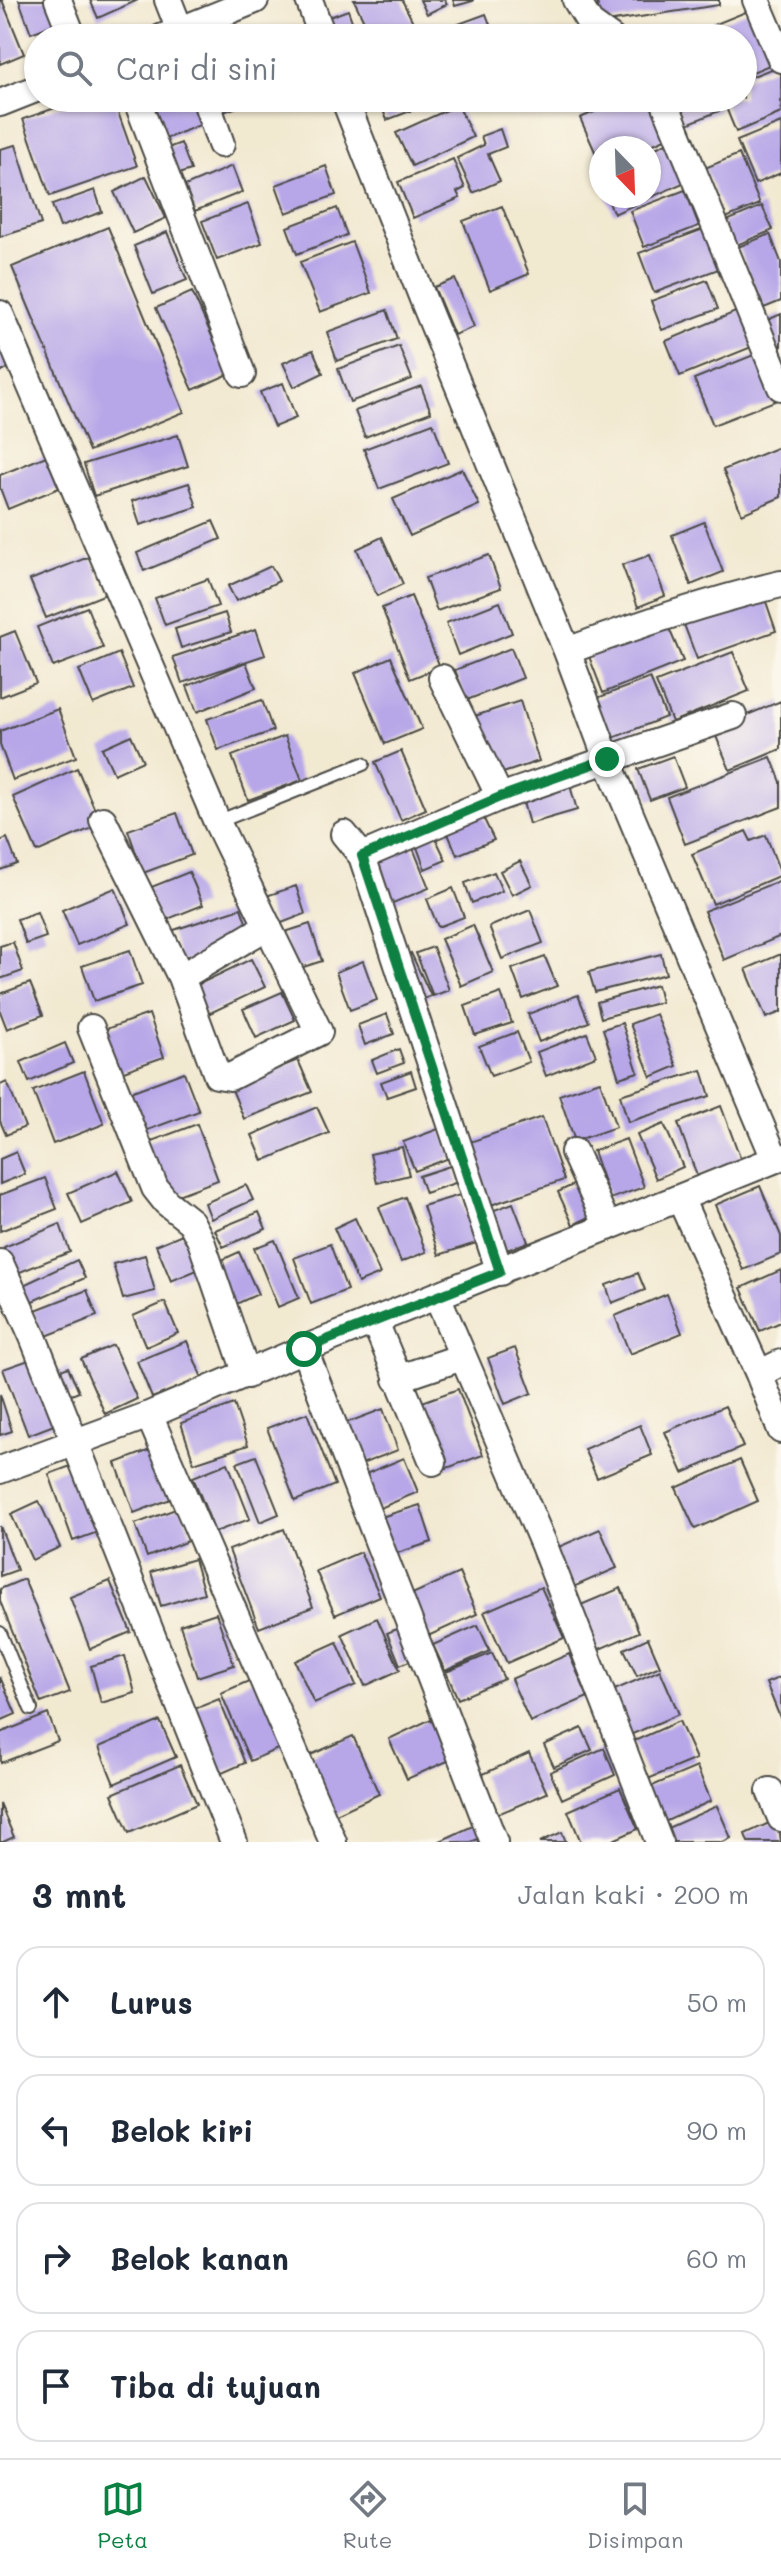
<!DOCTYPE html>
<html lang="id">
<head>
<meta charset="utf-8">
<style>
	:root { --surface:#fff; --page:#f6f6f7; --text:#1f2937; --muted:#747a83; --line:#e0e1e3; --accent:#0b8043 }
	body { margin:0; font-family:Mali,sans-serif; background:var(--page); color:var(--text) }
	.compass { position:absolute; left:589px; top:136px; width:72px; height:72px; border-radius:50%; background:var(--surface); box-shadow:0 2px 6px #0004; rotate:157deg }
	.stop { position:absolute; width:24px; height:24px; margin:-18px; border:6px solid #0b8043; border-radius:50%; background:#fff }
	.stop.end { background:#0b8043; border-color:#fff; box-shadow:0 2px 8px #0008 }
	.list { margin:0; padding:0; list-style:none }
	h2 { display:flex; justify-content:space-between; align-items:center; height:104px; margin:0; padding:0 32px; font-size:34px }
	h2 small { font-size:26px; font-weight:400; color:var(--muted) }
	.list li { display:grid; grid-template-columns:52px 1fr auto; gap:24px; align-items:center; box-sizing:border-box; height:112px; margin:0 16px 16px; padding:0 16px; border:2px solid var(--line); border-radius:24px }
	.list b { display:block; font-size:30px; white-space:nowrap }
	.list em { font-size:26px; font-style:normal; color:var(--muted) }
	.icon { flex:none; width:44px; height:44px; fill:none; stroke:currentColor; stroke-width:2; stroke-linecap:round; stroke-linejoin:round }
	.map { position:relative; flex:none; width:781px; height:1842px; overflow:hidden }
	.search { position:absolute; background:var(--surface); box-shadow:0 2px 6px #0004; left:24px; right:24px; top:24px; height:88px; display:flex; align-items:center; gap:20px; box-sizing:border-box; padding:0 28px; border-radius:44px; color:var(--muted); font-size:30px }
	.sheet { height:616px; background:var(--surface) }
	nav { display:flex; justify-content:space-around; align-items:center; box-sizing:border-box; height:112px; border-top:2px solid var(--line); background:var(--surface); font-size:22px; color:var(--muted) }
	nav a { display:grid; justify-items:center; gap:4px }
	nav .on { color:var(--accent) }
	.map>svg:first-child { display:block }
</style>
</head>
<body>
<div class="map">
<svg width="781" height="1842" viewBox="0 0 781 1842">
	<rect width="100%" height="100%" fill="#fbf7ec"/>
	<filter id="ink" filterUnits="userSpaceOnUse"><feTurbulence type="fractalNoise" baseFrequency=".0125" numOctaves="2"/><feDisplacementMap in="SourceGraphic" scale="16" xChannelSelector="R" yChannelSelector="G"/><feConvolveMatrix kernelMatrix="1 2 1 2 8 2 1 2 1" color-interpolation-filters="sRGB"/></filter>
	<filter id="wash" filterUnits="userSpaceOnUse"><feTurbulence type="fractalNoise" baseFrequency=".006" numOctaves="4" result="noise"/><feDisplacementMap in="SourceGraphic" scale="32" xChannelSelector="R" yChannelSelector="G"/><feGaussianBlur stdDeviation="1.8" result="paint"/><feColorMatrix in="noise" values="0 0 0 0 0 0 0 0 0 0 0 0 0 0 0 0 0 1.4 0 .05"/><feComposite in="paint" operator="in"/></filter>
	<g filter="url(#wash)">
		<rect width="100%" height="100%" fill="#f2e9d1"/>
		<g id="blocks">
			<!-- building -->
			<path fill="#b8a7e8" d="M0,0h2l22,54 -24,10z
				M19,0h30l9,23 -27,10z
				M90,0h48l-40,18z
				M354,0h48l13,26 -25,12h-18z
				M420,0h25l2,4 -20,10z
				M453,0h20v1l-18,5z
				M597,0h122v5l-119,18z
				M758,7l21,54 -36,15v-38h-44l-3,-6z
				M348,10l10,28h-31l-6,-18z
				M486,14l9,24h-38l-4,-12z
				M781,65v48l-45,19 -14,-34h21v-18z
				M84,98h29l24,68 -87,30 -27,-77z
				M140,98h57l10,24 -49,20z
				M212,98h28l3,7 -25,9z
				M378,98h66l-57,22z
				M627,98h28l17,38 -28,12h-43v17l-21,-47z
				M674,98h39l6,13 -34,14z
				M458,105l15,32 -61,29 -16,-33z
				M781,123v50l-26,11 -18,-43z
				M500,129l6,18 -18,7 12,27 -27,12 -16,-35 27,-13 -3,-9z
				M675,139l17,40 -78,35 -8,-18h43v-45z
				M181,143l10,27 -16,5 -10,-26z
				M16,145l25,79 -41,13v-88z
				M739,154l21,50 -34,14 -21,-50z
				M453,159l12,29 -8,4 3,6 -47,20 -15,-36z
				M232,166l10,26 -47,19 -10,-25z
				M326,166l10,29 -50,18 -10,-28z
				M146,176l20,42 -33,15 -19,-41z
				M95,190l7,22 -42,15 -8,-22z
				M685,190l14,36 -55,21 -14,-36z
				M248,204l14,39 -45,17 -15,-39z
				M502,206l27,68 -39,16 -27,-69z
				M762,206l11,24 -41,17 -10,-24z
				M337,208l10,27 -50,19 -10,-27z
				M108,227l76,185 -95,39 -77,-184z
				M709,227l15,40 -70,26 -15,-40z
				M167,232l20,48 -34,14 -19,-48z
				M770,234l11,28v39l-17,7 -26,-61z
				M352,242l19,51 -51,19 -20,-50z
				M455,279l19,48 -20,8 -20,-48z
				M707,280l11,29 -56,21 -11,-29z
				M192,292l37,82 -36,16 -37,-82z
				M745,308l14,36 -79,32 -14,-35z
				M387,310l10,29 -60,22 -10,-29z
				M781,314v40l-18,-32z
				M0,346l8,23 -8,3z
				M399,346l13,33 -62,23 -12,-33z
				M313,350l10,23 -29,14 -11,-24z
				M761,352l19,47 -67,26 -19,-46z
				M283,383l13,35 -22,9 -14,-35z
				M421,386l10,26 -66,25 -10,-26z
				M433,423l15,40 -69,26 -15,-40z
				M178,435l10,31 -94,30 -10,-32z
				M781,446v51l-39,17 -19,-44z
				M46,456l13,32 -51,21 -8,-21v-13z
				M462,469l17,36 -69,31 -17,-37z
				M189,483l8,24 -57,18 -8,-24z
				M213,521l8,18 -77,32 -7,-18z
				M704,522l19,50 -32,13 -19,-50z
				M382,537l21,47 -26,12 -20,-47z
				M489,555l12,33 -64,23 -12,-33z
				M650,555l15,41 -27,11 -16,-42z
				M91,556l15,38 -60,24 -16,-38z
				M271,566l8,15 -43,20 -8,-15z
				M208,579l10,27 -53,19 -10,-27z
				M762,590l14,41 -79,28 -15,-40z
				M411,596l29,71 -30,12 -28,-71z
				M500,602l12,31 -54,22 -12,-32z
				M87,607l16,41 -50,19 -16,-40z
				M225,613l6,19 -50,16 -6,-19z
				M665,619l18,42 -80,32 -16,-42z
				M256,629l9,26 -83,28 -9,-26z
				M15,631l21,52 -36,14v-60z
				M511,648l12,30 -56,22 -12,-30z
				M733,652l16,39 -77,31 -16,-40z
				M119,653l14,35 -40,16 -14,-34z
				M391,657l31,72 -37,15 -30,-71z
				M246,662l10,26 -59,24 -10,-26z
				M650,678l16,39 -58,23 -16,-40z
				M262,700l11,31 -55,19 -11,-31z
				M520,701l19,60 -45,15 -19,-60z
				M781,701v48l-51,21 -17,-41z
				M58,709l18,48 -63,23 -13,-35v-14z
				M131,735l12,26 -29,13 -12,-26z
				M285,736l17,44 -54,20 -16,-44z
				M401,751l25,58 -25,11 -26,-58z
				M673,756l12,31 -35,13 -12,-31z
				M771,757l10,25v25l-96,37 -18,-47z
				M77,768l24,56 -64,28 -24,-55z
				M569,782l8,28 -48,14 -8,-29z
				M177,813l15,42 -49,18 -15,-43z
				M481,813l13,27 -37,15 -11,-26z
				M746,831l5,10 15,-6 15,40 -68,29 -21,-50z
				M433,833l13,27 -21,9 -11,-30z
				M7,838l10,26 -17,6v-29z
				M411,843l18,45 -41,17 -19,-44z
				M520,861l12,24 -20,10 -12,-24z
				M189,872l14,33 -45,18 -14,-33z
				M494,872l8,19 -30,12 -7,-20z
				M781,880v56l-57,24 -20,-49z
				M296,886l9,28 -31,12 -11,-29z
				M115,888l15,36 -53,21 -15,-35z
				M453,888l11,29 -26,10 -11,-28z
				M241,908l8,23 -68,32 -10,-32z
				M530,910l13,33 -41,16 -13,-32z
				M37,912l9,25 -20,7 -9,-25z
				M310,924l12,37 -28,9 -12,-37z
				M473,925l20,47 -32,14 -20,-47z
				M13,942l10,29 -23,8v-33z
				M433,947l16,43 -16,6 -17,-43z
				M130,950l12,35 -48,16 -12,-35z
				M411,953l20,43 -12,5 -15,-44z
				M661,954l5,20 -71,18 -6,-20z
				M781,954v58l-15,6 -20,-49z
				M545,957l12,29 -34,13 -11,-30z
				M251,959l14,28 -59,28 -15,-27z
				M363,961l14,39 -27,10 -14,-38z
				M30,983l13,32 -36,14 -7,-18v-17z
				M657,985l4,17 -60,16 -4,-16z
				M282,992l13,28 -39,18 -13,-29z
				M501,993l11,30 -37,12 -10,-29z
				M578,995l11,27 -50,20 -11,-28z
				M149,1014l15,43 -46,16 -15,-43z
				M387,1014l7,20 -29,11 -7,-20z
				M656,1014l21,52 -26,11 -21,-53z
				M622,1023l16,49 -19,6 -16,-49z
				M517,1032l12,30 -38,14 -12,-30z
				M587,1033l9,23 -50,20 -9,-24z
				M65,1043l8,20 -44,19 -8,-20z
				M399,1049l5,14 -27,10 -5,-13z
				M298,1060l14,32 -68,27 -13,-32z
				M702,1070l8,26 -82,26 -8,-27z
				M84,1071l20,53 -51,20 -20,-53z
				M411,1071l5,16 -29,10 -6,-15z
				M184,1072l15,39 -54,20 -15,-39z
				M600,1081l16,46 -41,14 -16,-46z
				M7,1082l18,45 -19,8 -6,-14v-36z
				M721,1106l20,54 -44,16 -19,-53z
				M317,1107l12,26 -66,28 -11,-26z
				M542,1117l22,63 -76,26 -21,-63z
				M197,1124l21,56 -51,19 -21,-56z
				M664,1124l19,43 -27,12 -19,-44z
				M441,1128l11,29 -37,14 -12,-29z
				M626,1139l18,48 -34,12 -17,-48z
				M402,1147l7,28 -32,8 -7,-29z
				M16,1152l9,22 -25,10v-25z
				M453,1165l5,17 -33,11 -6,-17z
				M118,1171l14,31 -50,22 -14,-31z
				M45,1178l12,31 -57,22v-36z
				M581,1181l15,33 -23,11 -15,-33z
				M246,1185l7,15 -42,19 -6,-16z
				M760,1186l21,50v18l-38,16 -28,-65z
				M460,1195l16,48 -37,12 -16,-49z
				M405,1197l21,55 -25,10 -22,-55z
				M513,1203l15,39 -24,9 -15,-39z
				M259,1212l7,17 -43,18 -8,-17z
				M355,1218l25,56 -22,9 -24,-55z
				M60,1224l10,28 -55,22 -11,-27z
				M187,1232l15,36 -31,13 -15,-36z
				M275,1240l24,58 -21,9 -24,-59z
				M330,1244l17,46 -36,14 -17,-46z
				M239,1252l19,42 -26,12 -19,-42z
				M145,1255l10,36 -32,8 -10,-35z
				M77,1260l8,18 -59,26 -7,-17z
				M781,1270v52l-21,9 -19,-43z
				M638,1273l7,17 -33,13 -6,-18z
				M87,1290l10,26 -53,21 -11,-26z
				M667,1294l15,39 -52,21 -15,-38z
				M165,1302l13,31 -32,14 -13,-31z
				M187,1341l15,37 -50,20 -15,-37z
				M113,1345l24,54 -32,15 -24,-55z
				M515,1348l17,45 -27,11 -17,-46z
				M29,1360l25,65 -26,10 -25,-66z
				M68,1367l11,25 -20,8 -10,-25z
				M458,1389l25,66 -36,13 -25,-66z
				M0,1394l12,37 -12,4z
				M234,1404l14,41 -54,18 -13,-40z
				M725,1406l18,41 -60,26 -18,-41z
				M383,1409l15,41 -44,17 -16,-41z
				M307,1413l28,72 -40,16 -28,-73z
				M640,1425l12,30 -55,23 -13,-29z
				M158,1447l18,50 -42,16 -18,-50z
				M256,1456l23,58 -19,8 -23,-59z
				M404,1458l14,34 -40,17 -15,-34z
				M740,1460l18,41 -63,28 -19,-41z
				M228,1463l22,56 -35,13 -22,-55z
				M76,1464l25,67 -28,10 -24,-67z
				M39,1501l21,46 -28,13 -21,-46z
				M420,1505l12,37 -41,13 -13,-37z
				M181,1507l12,32 -46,18 -12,-33z
				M0,1526l17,44 -17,6z
				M284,1529l29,78 -54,21 -30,-78z
				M600,1529l17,39 -46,20 -17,-39z
				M360,1552l20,44 -45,19 -19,-44z
				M194,1559l10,34 -43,13 -10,-34z
				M459,1573l18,41 -49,22 -18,-41z
				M24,1579l46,113 -29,11 -41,-102v-12z
				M110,1581l21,51 -41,17 -20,-52z
				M541,1587l23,51 -57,25 -23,-51z
				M621,1588l18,44 -44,19 -19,-44z
				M216,1613l18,52 -37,12 -17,-52z
				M377,1618l23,52 -35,16 -23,-52z
				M406,1625l13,32 -19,8 -13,-32z
				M478,1625l12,26 -45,20 -12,-26z
				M648,1638l12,28 -23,10 -13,-27z
				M337,1642l19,43 -42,18 -19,-42z
				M492,1653l12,26 -46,20 -12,-27z
				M569,1654l19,43 -58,25 -19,-43z
				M125,1656l10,37 -34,10 -10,-37z
				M660,1670l19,44 -49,21 -20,-43z
				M0,1677l16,37 -16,7z
				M258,1677l29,68 -37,16 -29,-68z
				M781,1677v43l-15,-37z
				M219,1699l26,64 -32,14 -26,-65z
				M48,1714l10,27 -57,22 -1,-30z
				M431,1719l19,41 -43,19 -18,-40z
				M160,1721l16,36 -62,27 -15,-37z
				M679,1721l17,38 -48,20 -16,-37z
				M582,1728l10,22 -38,17 -10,-22z
				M353,1736l26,58 -47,22 -26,-59z
				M604,1748l11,27 -53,24 -12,-27z
				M529,1753l18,40 -49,21 -17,-39z
				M180,1765l17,39 -68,29 -17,-39z
				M697,1767l14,34 -51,23 -15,-35z
				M620,1788l18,41 -29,13h-28l-13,-31z
				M0,1804l14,33 -11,5h-3z
				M717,1806l14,32 -8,4h-55l-5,-12z
				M778,1819l3,23h-33l-3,-8z
				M477,1824l6,13 -12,5h-33z
				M562,1832l4,10h-26z"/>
		</g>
	</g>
	<g filter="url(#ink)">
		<use href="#blocks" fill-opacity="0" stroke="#494844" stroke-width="2"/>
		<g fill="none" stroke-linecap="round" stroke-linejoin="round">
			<!-- service casing -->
			<g stroke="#494844" stroke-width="16">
				<path id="service" d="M217,822l146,-58
					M0,1633l31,76"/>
			</g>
			<!-- minor casing -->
			<g stroke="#494844" stroke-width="30">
				<path id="minor" d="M58,0l15,38
					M168,0l15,38
					M309,0l14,38
					M576,0l14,23 21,15
					M756,0l25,59
					M161,38l94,-38
					M136,98l106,276
					M205,98l16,46
					M344,98l81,206 142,347 40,108 168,400
					M663,98l118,289
					M0,103l38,-15
					M0,314l217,508 102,210 -89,45 -13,-2 -36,-98 -78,-157
					M567,651c70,-26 141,-50 214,-67
					M442,678l58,119
					M344,834l18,22 138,416
					M362,856l138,-59 233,-81
					M181,977l87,-51
					M91,1028l64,160 11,14 25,20 10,19 46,134
					M574,1152l34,75
					M680,1198l79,176 22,56
					M0,1263l33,74 201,505
					M437,1296l106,247 116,299
					M375,1322l58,140
					M304,1349l190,493
					M759,1374l22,-11
					M397,1379l65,-22
					M149,1415l184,427
					M0,1470l149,-55 155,-66 477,-192
					M770,1791l11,27"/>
			</g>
			<!-- service -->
			<use href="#service" stroke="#fff" stroke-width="12"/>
			<!-- minor -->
			<use href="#minor" stroke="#fff" stroke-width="26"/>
		</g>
	</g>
	<g fill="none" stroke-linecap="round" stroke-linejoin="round" filter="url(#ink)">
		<!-- route -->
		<path stroke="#0b8043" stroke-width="10" d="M304,1349l196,-77 -138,-416 138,-59 107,-38"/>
	</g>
</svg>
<svg class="compass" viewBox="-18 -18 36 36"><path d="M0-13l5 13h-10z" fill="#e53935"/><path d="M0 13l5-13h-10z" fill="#747a83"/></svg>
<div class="stop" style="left:304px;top:1349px"></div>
<div class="stop end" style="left:607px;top:759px"></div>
<div class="search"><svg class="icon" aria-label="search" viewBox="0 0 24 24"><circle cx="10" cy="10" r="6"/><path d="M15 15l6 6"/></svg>Cari di sini</div>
</div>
<section class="sheet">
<h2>3 mnt<small>Jalan kaki · 200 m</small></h2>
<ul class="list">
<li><svg class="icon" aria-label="ahead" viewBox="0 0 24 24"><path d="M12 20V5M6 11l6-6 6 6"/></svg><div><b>Lurus</b></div><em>50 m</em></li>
<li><svg class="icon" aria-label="left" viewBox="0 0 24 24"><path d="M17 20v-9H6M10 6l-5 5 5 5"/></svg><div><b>Belok kiri</b></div><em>90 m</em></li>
<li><svg class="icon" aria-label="right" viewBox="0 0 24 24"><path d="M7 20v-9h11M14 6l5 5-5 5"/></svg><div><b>Belok kanan</b></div><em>60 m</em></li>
<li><svg class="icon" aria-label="arrive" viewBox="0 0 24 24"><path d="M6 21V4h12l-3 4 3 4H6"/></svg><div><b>Tiba di tujuan</b></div></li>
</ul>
</section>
<nav>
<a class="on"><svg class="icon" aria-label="map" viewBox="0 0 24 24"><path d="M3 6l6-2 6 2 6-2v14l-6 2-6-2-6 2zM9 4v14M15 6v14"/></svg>Peta</a>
<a><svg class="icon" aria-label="directions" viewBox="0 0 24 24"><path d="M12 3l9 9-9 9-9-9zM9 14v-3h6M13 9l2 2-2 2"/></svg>Rute</a>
<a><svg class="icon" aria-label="saved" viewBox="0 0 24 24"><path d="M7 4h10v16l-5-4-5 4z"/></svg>Disimpan</a>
</nav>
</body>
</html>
